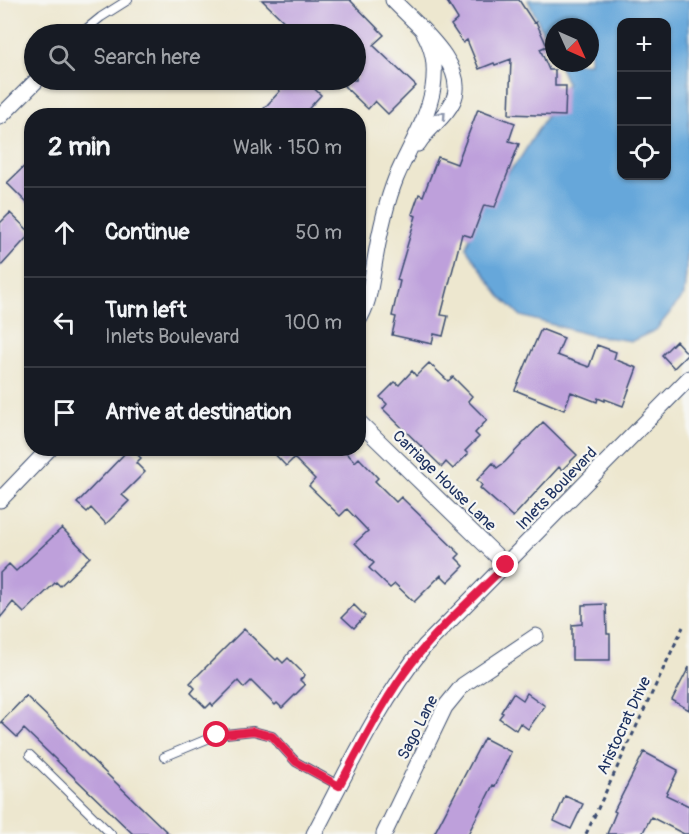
<!DOCTYPE html>
<html lang="en">
<head>
<meta charset="utf-8">
<style>
	:root { --surface:#171b24; --page:#20242c; --text:#f1f3f6; --muted:#9ea1a6; --line:#363941 }
	body { margin:0; font-family:Pangolin,sans-serif; background:var(--page); color:var(--text) }
	.controls { position:absolute; right:18px; top:18px; display:grid; overflow:hidden; border-radius:12px; box-shadow:0 2px 4px #0004 }
	.controls button { width:54px; height:54px; display:grid; place-items:center; padding:0; border:0; border-bottom:2px solid var(--line); background:var(--surface); color:var(--text); font:30px sans-serif }
	.compass { position:absolute; left:545px; top:18px; width:54px; height:54px; border-radius:50%; background:var(--surface); box-shadow:0 2px 4px #0004; rotate:135deg }
	.stop { position:absolute; width:18px; height:18px; margin:-14px; border:4px solid #e11d48; border-radius:50%; background:#fff }
	.stop.end { background:#e11d48; border-color:#fff; box-shadow:0 2px 6px #0008 }
	.list { margin:0; padding:0; list-style:none }
	h2 { display:flex; justify-content:space-between; align-items:center; height:78px; margin:0; padding:0 24px; font-size:26px }
	h2 small { font-size:20px; font-weight:400; color:var(--muted) }
	.list li { display:grid; grid-template-columns:39px 1fr auto; gap:18px; align-items:center; box-sizing:border-box; height:90px; padding:0 24px; border-top:2px solid var(--line) }
	.list b { display:block; font-size:22px; white-space:nowrap }
	.list p { margin:0; font-size:20px; white-space:nowrap; color:var(--muted) }
	.list em { font-size:20px; font-style:normal; color:var(--muted) }
	.icon { flex:none; width:33px; height:33px; fill:none; stroke:currentColor; stroke-width:2; stroke-linecap:round; stroke-linejoin:round }
	.map { position:relative; flex:none; width:689px; height:834px; overflow:hidden }
	.search { position:absolute; background:var(--surface); box-shadow:0 2px 4px #0004; left:24px; top:24px; width:342px; height:66px; display:flex; align-items:center; gap:15px; box-sizing:border-box; padding:0 21px; border-radius:33px; color:var(--muted); font-size:22px }
	.panel { position:absolute; background:var(--surface); box-shadow:0 2px 4px #0004; left:24px; top:108px; width:342px; height:348px; border-radius:24px }
	.map>svg:first-child { display:block }
</style>
</head>
<body>
<div class="map">
<svg width="689" height="834" viewBox="0 0 689 834">
	<rect width="100%" height="100%" fill="#f6f6f2"/>
	<filter id="ink" filterUnits="userSpaceOnUse"><feTurbulence type="fractalNoise" baseFrequency=".0167" numOctaves="2"/><feDisplacementMap in="SourceGraphic" scale="12" xChannelSelector="R" yChannelSelector="G"/><feConvolveMatrix kernelMatrix="1 2 1 2 8 2 1 2 1" color-interpolation-filters="sRGB"/></filter>
	<filter id="wash" filterUnits="userSpaceOnUse"><feTurbulence type="fractalNoise" baseFrequency=".008" numOctaves="4" result="noise"/><feDisplacementMap in="SourceGraphic" scale="24" xChannelSelector="R" yChannelSelector="G"/><feGaussianBlur stdDeviation="1.35" result="paint"/><feColorMatrix in="noise" values="0 0 0 0 0 0 0 0 0 0 0 0 0 0 0 0 0 1.4 0 .05"/><feComposite in="paint" operator="in"/></filter>
	<g filter="url(#wash)">
		<rect width="100%" height="100%" fill="#ede7cf"/>
		<!-- water -->
		<path fill="#66a7da" stroke="#406b9c" stroke-width="1.5" fill-rule="evenodd" d="M528,0h161v241l-5,54 -28,35 -24,11 -42,-6 -69,-19 -21,-20 -34,-48 14,-41 41,-50 46,-74 -9,-20h32v-36h-36v28zM622,22h44v154h-44z"/>
		<g id="blocks">
			<!-- building -->
			<path fill="#bea0db" d="M262,0h88l34,35 -11,10 43,41 -28,28 -13,-13 -7,8 -24,-23 6,-6h6v-46h-59z
				M446,0h73l15,23 2,-1 11,24 -7,3 9,21h6v16h11l-1,30 -56,-2 2,-55 -16,6 -1,-2 -15,6 -12,-29 -4,3 -12,-18 7,-6z
				M269,80h36l16,15 -19,21h-45l23,-25z
				M478,109l37,14 -6,18 10,3 -15,39 -9,24 -11,-2 -12,32 -10,-3 -21,81 7,1 -5,20 -9,-2 -2,10 -40,-9 4,-18 -4,-1 8,-35 -3,-1 19,-64 -4,-2 7,-20 4,2 15,-39 19,7z
				M32,159v49l-25,-25z
				M10,213l21,20 -31,34v-44z
				M541,329l23,9 -7,17 32,12 8,-22 19,7 -2,7 23,9 -14,38 -18,-7v2l-7,-3 -1,4 -26,-10 -7,18 -49,-20z
				M676,341l12,13 -14,14 -12,-13z
				M429,363l19,18 5,-4 19,19 -4,5 19,19 -12,13 4,4 -14,14 3,3 -15,15 -7,-7 -4,5 -59,-58 4,-5 -7,-7 15,-15 4,3 13,-14 4,5z
				M543,422l34,33 -15,15 -3,-3 -46,50 -33,-29 2,-3 -5,-5 16,-17 4,5 8,-6z
				M130,448l11,10 -5,5 9,9 -23,23 7,6 -23,23 -15,-16 -4,4 -10,-9z
				M269,448h73l13,14 4,-4 19,20 -3,3 21,21 5,-5 59,57 -4,4 8,8 -16,16 -7,-7 -27,27 -19,-18 -5,4 -21,-20 5,-5 -19,-20 13,-12 -21,-22 -7,7 -31,-30 6,-7 -21,-21 -8,8z
				M62,528l28,29 -30,29 -4,-4 -32,31 -11,-11 -13,16v-45l9,-9 7,7z
				M606,604l1,30h3v26h-38v-35l10,-1v-19z
				M354,605l11,11 -11,12 -12,-11z
				M244,629l32,31 2,-2 5,5 5,-5 17,17 -5,5 5,5 -23,23 -5,-5 -2,2 -24,-24 -7,7 -6,-7 -25,25 -2,-3 -5,5 -15,-15 4,-5 -5,-5z
				M689,667v43l-17,-10z
				M513,693l10,7 4,-7 18,13 -17,23 -8,-6 -4,7 -17,-12 4,-5 -2,-1z
				M26,696l143,138h-36l-109,-105 -7,8 -16,-15z
				M484,738l27,14 -16,34 -2,-1 -25,49h-34z
				M644,752l34,18 -12,25 23,11v28h-5l-33,-17 -9,17h-35l9,-22 -2,-1z
				M565,796l18,8 -12,25 -17,-8z"/>
		</g>
	</g>
	<g filter="url(#ink)">
		<use href="#blocks" fill-opacity="0" stroke="#3a4b6f" stroke-width="1.5"/>
		<g fill="none" stroke-linecap="round" stroke-linejoin="round">
			<!-- lane casing -->
			<g stroke="#3a4b6f" stroke-width="10">
				<path id="lane" d="M80,34l21,-17 27,-17
					M30,755l81,79
					M164,757l53,-22 36,-4 19,5 24,26 44,24"/>
			</g>
			<!-- street casing -->
			<g stroke="#3a4b6f" stroke-width="17">
				<path id="street" d="M393,0c21,23 77,66 60,101 -7,16 -25,27 -35,43
					M0,117l36,-36
					M358,321c10,-15 12,-32 15,-49 5,-32 11,-64 23,-94 12,-29 32,-59 37,-90 3,-22 1,-38 -10,-57
					M358,421l148,144
					M0,500l50,-52
					M314,834c34,-64 65,-132 111,-188l264,-268
					M384,834l61,-127 18,-22 73,-49"/>
			</g>
			<!-- path -->
			<path stroke="#3a4b6f" stroke-width="3" stroke-dasharray="4.5 4.5" stroke-linecap="butt" d="M586,834l97,-207"/>
			<!-- lane -->
			<use href="#lane" stroke="#fff" stroke-width="8"/>
			<!-- street -->
			<use href="#street" stroke="#fff" stroke-width="15"/>
		</g>
		<!-- one-way arrows -->
		<defs><path id="oneway-chevron" d="M-2-3.5L2.5 0L-2 3.5" fill="none" stroke-width="1.6" stroke-linecap="round" stroke-linejoin="round" transform="scale(1.5)"/></defs>
		<use stroke="#8d97ae" href="#oneway-chevron" transform="translate(442 115) rotate(-48)"/>
	</g>
	<g fill="none" stroke-linecap="round" stroke-linejoin="round" filter="url(#ink)">
		<!-- route -->
		<path stroke="#e11d48" stroke-width="8" d="M217,735l36,-4 19,5 24,26 43,24c23,-41 43,-84 72,-122 27,-36 63,-67 95,-99"/>
	</g>
	<g text-anchor="middle" stroke-width="4.5" stroke-linejoin="round" paint-order="stroke">
		<!-- street labels -->
		<g font-size="16" fill="#1b2f5e" stroke="#f6f6f2">
			<text transform="translate(445 480) rotate(44)" y="6">Carriage House Lane</text>
			<text transform="translate(556 488) rotate(-46)" y="6">Inlets Boulevard</text>
			<text transform="translate(623 725) rotate(-65)" y="6">Aristocrat Drive</text>
			<text transform="translate(417 727) rotate(-63)" y="6">Sago Lane</text>
		</g>
	</g>
</svg>
<div class="controls">
<button>+</button>
<button>−</button>
<button><svg class="icon" aria-label="locate" viewBox="0 0 24 24"><circle cx="12" cy="12" r="6"/><path d="M12 2v4M12 18v4M2 12h4M18 12h4"/></svg></button>
</div>
<svg class="compass" viewBox="-18 -18 36 36"><path d="M0-13l5 13h-10z" fill="#e53935"/><path d="M0 13l5-13h-10z" fill="#9ea1a6"/></svg>
<div class="stop" style="left:217px;top:735px"></div>
<div class="stop end" style="left:506px;top:565px"></div>
<div class="search"><svg class="icon" aria-label="search" viewBox="0 0 24 24"><circle cx="10" cy="10" r="6"/><path d="M15 15l6 6"/></svg>Search here</div>
<section class="panel">
<h2>2 min<small>Walk · 150 m</small></h2>
<ul class="list">
<li><svg class="icon" aria-label="ahead" viewBox="0 0 24 24"><path d="M12 20V5M6 11l6-6 6 6"/></svg><div><b>Continue</b></div><em>50 m</em></li>
<li><svg class="icon" aria-label="left" viewBox="0 0 24 24"><path d="M17 20v-9H6M10 6l-5 5 5 5"/></svg><div><b>Turn left</b><p>Inlets Boulevard</p></div><em>100 m</em></li>
<li><svg class="icon" aria-label="arrive" viewBox="0 0 24 24"><path d="M6 21V4h12l-3 4 3 4H6"/></svg><div><b>Arrive at destination</b></div></li>
</ul>
</section>
</div>
</body>
</html>
